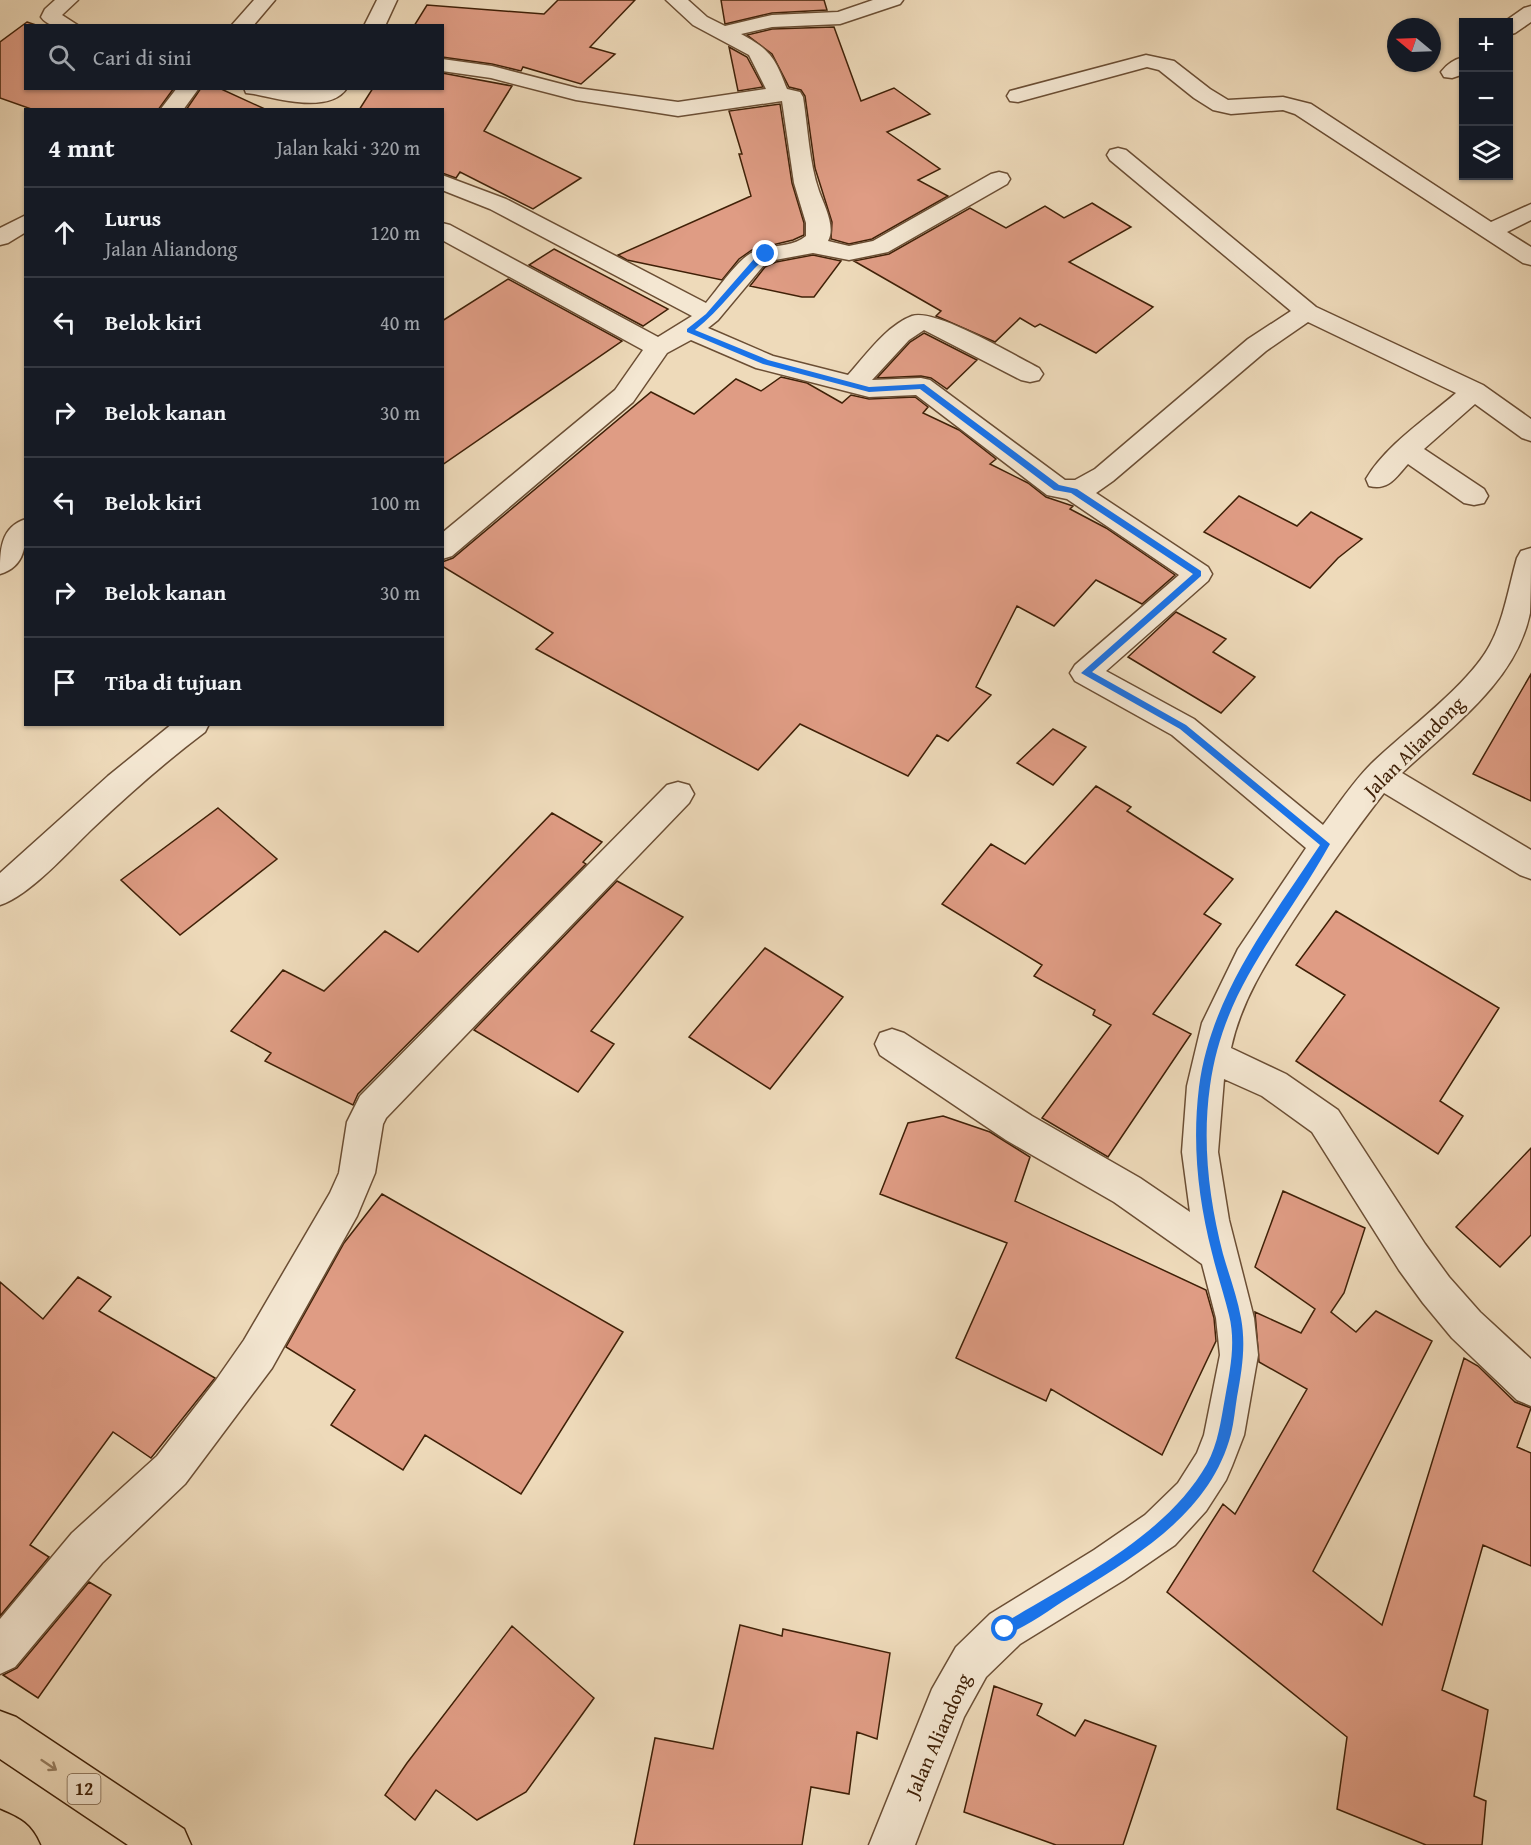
<!DOCTYPE html>
<html lang="id">
<head>
<meta charset="utf-8">
<style>
	:root { --surface:#171b24; --page:#242831; --text:#f1f3f6; --muted:#9ea1a6; --line:#363941 }
	body { margin:0; font-family:"Gentium Book Plus",serif; background:var(--page); color:var(--text) }
	.controls { position:absolute; right:18px; top:18px; display:grid; overflow:hidden; border-radius:0px; box-shadow:0 2px 4px #0004 }
	.controls button { width:54px; height:54px; display:grid; place-items:center; padding:0; border:0; border-bottom:2px solid var(--line); background:var(--surface); color:var(--text); font:30px sans-serif }
	.compass { position:absolute; left:1387px; top:18px; width:54px; height:54px; border-radius:50%; background:var(--surface); box-shadow:0 2px 4px #0004; rotate:289deg }
	.stop { position:absolute; width:18px; height:18px; margin:-14px; border:4px solid #1a73e8; border-radius:50%; background:#fff }
	.stop.end { background:#1a73e8; border-color:#fff; box-shadow:0 2px 6px #0008 }
	.list { margin:0; padding:0; list-style:none }
	h2 { display:flex; justify-content:space-between; align-items:center; height:78px; margin:0; padding:0 24px; font-size:26px }
	h2 small { font-size:20px; font-weight:400; color:var(--muted) }
	.list li { display:grid; grid-template-columns:39px 1fr auto; gap:18px; align-items:center; box-sizing:border-box; height:90px; padding:0 24px; border-top:2px solid var(--line) }
	.list b { display:block; font-size:22px; white-space:nowrap }
	.list p { margin:0; font-size:20px; white-space:nowrap; color:var(--muted) }
	.list em { font-size:20px; font-style:normal; color:var(--muted) }
	.icon { flex:none; width:33px; height:33px; fill:none; stroke:currentColor; stroke-width:2; stroke-linecap:round; stroke-linejoin:round }
	.map { position:relative; flex:none; width:1531px; height:1845px; overflow:hidden }
	.search { position:absolute; background:var(--surface); box-shadow:0 2px 4px #0004; left:24px; top:24px; width:420px; height:66px; display:flex; align-items:center; gap:15px; box-sizing:border-box; padding:0 21px; border-radius:0px; color:var(--muted); font-size:22px }
	.panel { position:absolute; background:var(--surface); box-shadow:0 2px 4px #0004; left:24px; top:108px; width:420px; height:618px; border-radius:0px }
	.map>svg:first-child { display:block }
</style>
</head>
<body>
<div class="map">
<svg width="1531" height="1845" viewBox="0 0 1531 1845">
	<rect width="100%" height="100%" fill="#eedaba"/>
	<filter id="stains"><feTurbulence type="fractalNoise" baseFrequency=".00333" numOctaves="4"/><feColorMatrix values="0 0 0 0 .2 0 0 0 0 .09 0 0 0 0 .02 0 0 0 .5 -.17"/></filter>
	<radialGradient id="worn" r=".72"><stop offset=".6" stop-color="#630" stop-opacity="0"/><stop offset="1" stop-color="#630" stop-opacity=".3"/></radialGradient>
	<!-- building -->
	<path fill="#df9c84" stroke="#3f2007" stroke-width="1.5" d="M558,0h77l-45,47 25,7 -34,30 -58,-17 -2,4 -29,-7 -50,-7v-31h-28l13,-21 117,9z
		M721,0h103l3,10 -55,3 -47,11z
		M27,22l12,4h-13v62h148l-16,22h-124l-34,-12v-56z
		M834,27l27,74 33,-13 36,26 -43,18 53,37 -22,11 30,16 -76,43 -23,5 -18,-5 1,-17 -17,-54 -10,-72 -4,-6 -12,-3 -17,-33 -25,-19 25,-6z
		M729,47l18,10 16,30 -25,4z
		M442,73l70,13 -28,45 97,47 -48,31 -73,-37 -4,6 -14,-5v-63h-83l14,-22h69z
		M201,88h18l48,22h-81z
		M780,104l12,79 12,40v12l-11,5 -41,10 -13,9 -17,21 -95,-20 -9,-5 133,-59 -12,-42h3l-13,-43z
		M1092,203l39,24 -62,35 84,45 -57,46 -56,-29 -5,3 -15,-9 -25,24 -59,-26 5,-5 -87,-50 35,-7 81,-46 36,20 39,-22 19,12z
		M554,249l114,60 -25,17 -114,-61z
		M813,255l28,6 -27,36h-12l-52,-11 15,-19 11,-5z
		M508,279l114,62 -180,124v-144z
		M924,333l53,27 -30,29 -16,-11 -10,-2 -44,2 33,-36z
		M781,377l26,6 35,20 9,-8 18,4 46,-2 13,10 -5,6 36,17 37,29 -6,5 38,19 18,14 27,9 -3,3 36,19 69,47 -33,29 -46,-24 -42,46 -37,-20 -41,81 15,8 -43,46 -11,-6 -29,41 -108,-52 -42,46 -222,-121 17,-16 -111,-67v-4l11,-4 198,-166 43,22 42,-35 25,12z
		M1239,496l58,30 14,-14 51,27 -24,19 -28,30 -106,-56z
		M1176,612l50,27 -13,13 42,25 -34,36 -93,-56z
		M1531,674v127l-58,-27z
		M1053,729l33,18 -33,38 -36,-22z
		M1096,786l35,21 -4,4 106,68 -29,35 17,10 -68,90 38,20 -83,123 -66,-39 69,-93 -18,-10 2,-5 -61,-34 8,-11 -100,-61 49,-60 34,20z
		M218,808l59,51 -97,76 -59,-55z
		M552,813l50,29 -19,20 3,2 -228,230 -5,11 -88,-44 6,-8 -40,-22 52,-61 41,21 61,-60 33,21z
		M617,881l66,36 -92,114 23,13 -36,48 -104,-62z
		M1336,911l163,97 -59,93 23,15 -25,38 -142,-93 49,-66 -49,-30z
		M765,948l78,49 -73,92 -81,-52z
		M943,1116l47,16 40,25 -15,44 191,89 8,28 2,23 -54,114 -111,-66 -5,12 -90,-43 51,-115 -127,-49 28,-71z
		M1531,1148v87l-31,32 -44,-40z
		M1283,1191l82,37 -21,65 -13,19 25,20 20,-21 56,30 -119,230 69,54 82,-267 14,8 37,36 16,6 -14,39 14,6v113l-48,-21 -41,145 46,20 -14,86 12,5 -4,44h-56l-89,-36 10,-72 -180,-145 56,-88 12,10 72,-125 -48,-27 -4,-50 46,21 14,-24 -60,-42z
		M382,1194l241,138 -102,162 -96,-59 -22,35 -72,-45 24,-35 -69,-43 58,-104z
		M78,1277l33,20 -12,14 116,67 -64,80 -38,-26 -83,113 19,12 -49,59v-334l43,37z
		M89,1582l22,13 -73,103 -35,-23 14,-7z
		M740,1625l42,11 1,-7 107,24 -13,86 -20,-7 -8,62 -38,-7 -9,58h-168l21,-107 58,11z
		M512,1626l82,72 -68,94 -49,28 -41,-30 -21,30 -30,-25 22,-32z
		M994,1686l48,18 -5,11 38,21 10,-16 71,26 -33,99h-67l-92,-33z"/>
	<g fill="none" stroke-linecap="round" stroke-linejoin="round">
		<!-- street casing -->
		<g stroke="#6b4e34" stroke-width="3">
			<path id="street" d="M55,0h23l-16,15 17,11c-13,0 -30,3 -38,-9l4,-8z
				M254,0h21l-22,26h-22z
				M377,0h20l-12,26h-21z
				M666,0h22l19,17 18,9 47,-11 66,-3 35,-12h30l-3,4 -60,20 -68,3 -31,7c30,16 34,24 46,55l13,3 3,5c5,31 6,65 16,94 5,14 17,36 9,50l21,5 24,-5 118,-67 8,-2 8,2 3,5 -3,5 -119,68 -39,8 -36,-7 -38,7 -11,5 -46,55 -10,8 65,28 75,19c18,-20 38,-49 64,-59 23,-8 103,40 127,52l4,6 -4,6 -9,2 -9,-2 -97,-50 -15,10 -37,40 49,-2 9,2 135,100h10l20,-11 153,-130 43,-28 -181,-151 -3,-5 3,-5 8,-2 8,2 190,157 167,78 48,34v22l-9,-3 -47,-34 -51,45 60,40 4,7 -4,7 -10,2 -10,-2 -56,-39c-12,13 -19,27 -39,22l-3,-7c20,-34 60,-60 90,-86l-148,-71 -42,29 -153,130 -17,12 112,74 4,7 -4,7 -102,90 88,48 129,106c15,-20 30,-43 48,-61 34,-33 98,-79 119,-119 14,-26 19,-59 27,-87l4,-7 10,-3c0,21 0,45 -1,65 -14,69 -79,114 -128,160l129,77v29l-11,-4 -136,-82c-32,41 -62,84 -91,128 -26,40 -52,80 -62,127l55,26 52,36 87,134 24,33 31,35 51,47v47l-14,-6 -65,-62 -29,-35 -24,-33 -87,-138 -50,-36 -38,-17 -6,73 11,68 25,98 4,37 -14,80 -12,31 -6,14 -20,31 -31,34 -51,35 -104,64 -34,33 -22,40 -49,128h-46l63,-156 24,-42 34,-33 104,-64 51,-35 33,-32 19,-30 7,-18 16,-80 -4,-37 -14,-54 -88,-62 -108,-62 -126,-85 -5,-11 5,-11 12,-4 12,4 128,83 108,62 50,34 -8,-60 5,-66 15,-63 36,-74 68,-101 -134,-113 -97,-54 -5,-8 5,-8 104,-90 -112,-76 -20,-4 -131,-100 -47,2 -113,-29 -65,-28 -24,13 -34,49 -181,154 -10,3v-26l173,-143 28,-40 -201,-110v-17l8,2 208,112 34,-21 -202,-107 -48,-19v-15l64,24 200,104c11,-13 32,-44 47,-51 17,-8 39,-4 53,-16v-13l-12,-40 -12,-82 -104,15 -102,-16 -85,-22 -49,-7v-12l50,7 85,22 101,14 88,-13 -17,-34 -56,-30z
				M1531,6v16l-16,11 -7,2v-13h-4l20,-14z
				M1146,55l28,6 36,28 18,11 55,-3 28,7 180,118 40,-18v16l-24,12 24,15v18l-8,-2 -228,-149 -12,-4 -52,4 -18,-4 -19,-12 -35,-28 -12,-3 -129,35 -8,-1 -3,-5 3,-5z
				M1464,57v17l-12,4 -8,-1 -3,-5c6,-8 14,-13 23,-15z
				M177,88h22l-16,22h-23z
				M244,88h103c-17,26 -69,11 -93,6l-8,-1z
				M26,215v17l-18,11 -8,2v-17z
				M26,519c0,23 1,47 -26,55 0,-23 0,-47 26,-55z
				M172,724h37l-4,8c-40,30 -77,63 -113,97 -23,22 -63,67 -92,76v-32l108,-97z
				M678,782l11,3 5,9 -5,9 -303,315 -3,6 -8,49 -18,43 -85,152 -87,116 -83,79 -87,104 -15,7v-55l72,-86 85,-77 59,-76 28,-40 86,-147 9,-20 8,-51 13,-26 307,-311z"/>
		</g>
		<!-- highway casing -->
		<g stroke="#3f2007" stroke-width="3">
			<path id="highway" d="M0,1711l16,6 168,112 7,16h-63l-128,-86z
				M0,1810c21,9 31,14 40,35h-40z"/>
		</g>
		<!-- street -->
		<use href="#street" fill="#f4e7d2" fill-rule="evenodd"/>
		<!-- highway -->
		<use href="#highway" fill="#eedaba" fill-rule="evenodd"/>
	</g>
	<!-- one-way arrows -->
	<defs><path id="oneway-shaft" d="M-6 0H5M1.5-3L5.5 0L1.5 3" fill="none" stroke-width="1.6" stroke-linecap="round" stroke-linejoin="round" transform="scale(1.5)"/></defs>
	<use stroke="#967d60" href="#oneway-shaft" transform="translate(49 1765) rotate(34)"/>
	<!-- route -->
	<path fill="#1a73e8" d="M764,252l6,2c-27,23 -47,54 -75,76l73,30 101,27 55,-3 135,101 18,4 124,82v5l-109,96 94,53 144,119c-47,85 -106,141 -120,242 -8,57 -1,113 13,168 6,21 14,42 18,64 5,27 1,52 -4,79 -2,12 -3,25 -6,37 -20,77 -90,119 -153,158 -24,14 -47,33 -73,43l-4,-2 -2,-4 2,-4c70,-43 164,-87 206,-161 11,-20 14,-44 18,-66 5,-28 11,-55 4,-83 -5,-21 -12,-41 -17,-62 -14,-55 -20,-109 -13,-166 12,-92 71,-166 121,-242l-140,-116 -99,-56 112,-99 -122,-81 -17,-3 -134,-101 -51,3 -106,-28 -76,-32v-3l19,-15 48,-55z"/>
	<g text-anchor="middle" stroke-width="5" stroke-linejoin="round" paint-order="stroke">
		<!-- shield labels -->
		<rect fill="#f4e7d2" stroke="#755c44" stroke-width="1.5" x="67.5" y="1774" width="33" height="30" rx="4.5"/>
		<g font-size="18" font-weight="bold" fill="#3f2007">
			<text x="84" y="1795">12</text>
		</g>
		<!-- street labels -->
		<g font-size="20" fill="#3f2007" stroke="#f4e7d2">
			<text transform="translate(1414 747) rotate(-45)" y="7">Jalan Aliandong</text>
			<text transform="translate(938 1735) rotate(-66)" y="7">Jalan Aliandong</text>
		</g>
	</g>
	<rect width="100%" height="100%" filter="url(#stains)"/>
	<rect width="100%" height="100%" fill="url(#worn)"/>
</svg>
<div class="controls">
<button>+</button>
<button>−</button>
<button><svg class="icon" aria-label="layers" viewBox="0 0 24 24"><path d="M12 4l9 5-9 5-9-5zM3 14l9 5 9-5"/></svg></button>
</div>
<svg class="compass" viewBox="-18 -18 36 36"><path d="M0-13l5 13h-10z" fill="#e53935"/><path d="M0 13l5-13h-10z" fill="#9ea1a6"/></svg>
<div class="stop" style="left:1005px;top:1629px"></div>
<div class="stop end" style="left:766px;top:254px"></div>
<div class="search"><svg class="icon" aria-label="search" viewBox="0 0 24 24"><circle cx="10" cy="10" r="6"/><path d="M15 15l6 6"/></svg>Cari di sini</div>
<section class="panel">
<h2>4 mnt<small>Jalan kaki · 320 m</small></h2>
<ul class="list">
<li><svg class="icon" aria-label="ahead" viewBox="0 0 24 24"><path d="M12 20V5M6 11l6-6 6 6"/></svg><div><b>Lurus</b><p>Jalan Aliandong</p></div><em>120 m</em></li>
<li><svg class="icon" aria-label="left" viewBox="0 0 24 24"><path d="M17 20v-9H6M10 6l-5 5 5 5"/></svg><div><b>Belok kiri</b></div><em>40 m</em></li>
<li><svg class="icon" aria-label="right" viewBox="0 0 24 24"><path d="M7 20v-9h11M14 6l5 5-5 5"/></svg><div><b>Belok kanan</b></div><em>30 m</em></li>
<li><svg class="icon" aria-label="left" viewBox="0 0 24 24"><path d="M17 20v-9H6M10 6l-5 5 5 5"/></svg><div><b>Belok kiri</b></div><em>100 m</em></li>
<li><svg class="icon" aria-label="right" viewBox="0 0 24 24"><path d="M7 20v-9h11M14 6l5 5-5 5"/></svg><div><b>Belok kanan</b></div><em>30 m</em></li>
<li><svg class="icon" aria-label="arrive" viewBox="0 0 24 24"><path d="M6 21V4h12l-3 4 3 4H6"/></svg><div><b>Tiba di tujuan</b></div></li>
</ul>
</section>
</div>
</body>
</html>
